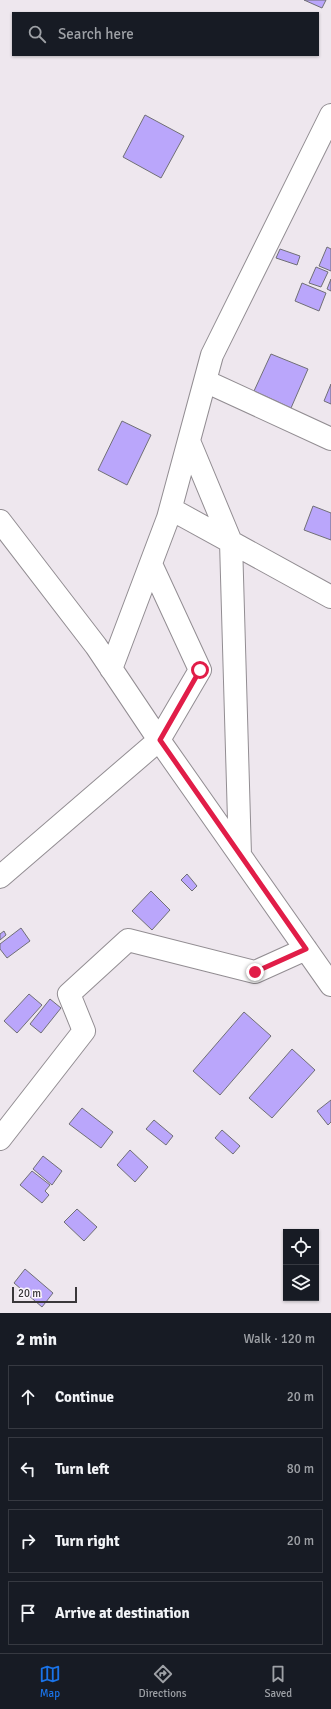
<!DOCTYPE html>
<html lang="en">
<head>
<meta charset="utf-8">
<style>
	:root { --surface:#171b24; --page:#20242c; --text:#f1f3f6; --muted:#9ea1a6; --line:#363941; --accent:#1a73e8 }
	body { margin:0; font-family:Signika,sans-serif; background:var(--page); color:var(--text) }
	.controls { position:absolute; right:12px; bottom:12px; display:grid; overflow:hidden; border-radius:0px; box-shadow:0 1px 3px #0004 }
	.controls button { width:36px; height:36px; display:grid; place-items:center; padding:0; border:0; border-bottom:1px solid var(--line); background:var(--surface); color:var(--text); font:20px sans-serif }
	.scale { position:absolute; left:12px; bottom:10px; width:65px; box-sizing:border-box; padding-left:4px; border:2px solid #3a373a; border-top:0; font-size:11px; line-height:14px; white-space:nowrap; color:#3a373a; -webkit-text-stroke:3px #fbf5fb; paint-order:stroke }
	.stop { position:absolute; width:12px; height:12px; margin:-9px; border:3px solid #e11d48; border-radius:50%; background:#fff }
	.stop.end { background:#e11d48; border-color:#fff; box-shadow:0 1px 4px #0008 }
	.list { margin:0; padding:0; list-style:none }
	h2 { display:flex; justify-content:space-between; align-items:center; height:52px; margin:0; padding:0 16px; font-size:17px }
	h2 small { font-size:13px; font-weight:400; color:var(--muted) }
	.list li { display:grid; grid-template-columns:26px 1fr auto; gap:12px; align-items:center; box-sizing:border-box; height:64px; margin:0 8px 8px; padding:0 8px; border:1px solid var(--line); border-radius:0px }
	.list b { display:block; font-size:15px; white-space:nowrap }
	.list em { font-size:13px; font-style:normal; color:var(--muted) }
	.icon { flex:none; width:22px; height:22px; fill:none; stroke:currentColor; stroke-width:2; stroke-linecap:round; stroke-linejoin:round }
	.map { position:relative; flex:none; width:331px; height:1313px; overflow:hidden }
	.search { position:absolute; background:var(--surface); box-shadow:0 1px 3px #0004; left:12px; right:12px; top:12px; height:44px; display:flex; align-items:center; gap:10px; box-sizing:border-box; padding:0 14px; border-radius:0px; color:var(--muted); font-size:15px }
	.sheet { height:340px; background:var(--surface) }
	nav { display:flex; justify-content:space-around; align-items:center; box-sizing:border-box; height:56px; border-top:1px solid var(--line); background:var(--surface); font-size:11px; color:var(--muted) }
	nav a { display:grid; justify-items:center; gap:2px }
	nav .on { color:var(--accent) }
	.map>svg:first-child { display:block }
</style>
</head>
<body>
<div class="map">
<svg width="331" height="1313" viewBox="0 0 331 1313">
	<rect width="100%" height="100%" fill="#eee7ee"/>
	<!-- building -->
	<path fill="#baa6fb" stroke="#706f76" d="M304,0h22l-4,8z
		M145,115l39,21 -23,42 -38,-21z
		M327,247l4,2v22l-12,-5z
		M280,249l20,7 -3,9 -21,-7z
		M316,267l12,5 -7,15 -12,-4z
		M331,279v12l-4,-2z
		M302,283l24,10 -7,18 -24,-10z
		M271,354l37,15 -17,39 -37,-17z
		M331,384v20l-7,-3z
		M122,421l29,14 -24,50 -29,-15z
		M313,506l18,7v27l-27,-10z
		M187,874l10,12 -5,5 -11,-11z
		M151,891l19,19 -18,20 -20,-19z
		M21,928l9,13 -23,17 -7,-9v-5z
		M4,931l2,4 -6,5v-6z
		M29,994l13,11 -25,28 -13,-12z
		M50,999l11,9 -20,25 -11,-9z
		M244,1012l27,24 -51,59 -27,-24z
		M292,1049l23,21 -43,48 -23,-20z
		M331,1100v22l-3,3 -11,-14z
		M82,1108l31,24 -12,16 -32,-24z
		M154,1120l19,16 -7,9 -20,-16z
		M222,1130l18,16 -7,8 -18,-16z
		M130,1150l18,17 -13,15 -18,-17z
		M43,1156l19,15 -10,14 -19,-16z
		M32,1171l18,14 -5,6 4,4 -7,8 -22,-18z
		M77,1209l20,18 -13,14 -20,-19z
		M25,1269l28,24 -11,14 -28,-24z"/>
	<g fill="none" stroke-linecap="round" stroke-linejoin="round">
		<!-- minor casing -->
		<g stroke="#928d92" stroke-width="24">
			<path id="minor" d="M205,381l126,58
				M189,441l42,101 9,313
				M171,509l160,88
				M0,521l96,125 63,94 172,245
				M111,669l57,-151 44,-163 119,-240
				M0,877l159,-137 41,-70 -49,-106
				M0,1139l84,-108 -15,-37 59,-54 127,32 51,-23"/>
		</g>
		<!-- minor -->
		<use href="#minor" stroke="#fff" stroke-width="22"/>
	</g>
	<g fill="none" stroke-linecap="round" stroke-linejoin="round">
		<!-- route -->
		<path stroke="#e11d48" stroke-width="5" d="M200,670l-40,70 146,209 -51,23"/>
	</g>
</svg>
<div class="controls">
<button><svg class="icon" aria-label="locate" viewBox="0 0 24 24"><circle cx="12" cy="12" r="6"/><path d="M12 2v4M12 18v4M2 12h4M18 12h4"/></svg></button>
<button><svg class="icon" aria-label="layers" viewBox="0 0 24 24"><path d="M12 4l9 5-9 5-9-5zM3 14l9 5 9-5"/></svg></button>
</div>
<div class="scale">20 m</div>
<div class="stop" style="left:200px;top:670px"></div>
<div class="stop end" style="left:255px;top:972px"></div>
<div class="search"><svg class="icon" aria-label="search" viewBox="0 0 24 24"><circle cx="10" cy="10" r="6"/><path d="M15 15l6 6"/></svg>Search here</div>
</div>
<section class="sheet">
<h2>2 min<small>Walk · 120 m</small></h2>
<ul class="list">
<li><svg class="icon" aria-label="ahead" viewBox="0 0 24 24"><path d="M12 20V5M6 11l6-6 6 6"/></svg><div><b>Continue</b></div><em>20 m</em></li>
<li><svg class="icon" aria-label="left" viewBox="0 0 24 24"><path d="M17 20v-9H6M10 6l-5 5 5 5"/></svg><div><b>Turn left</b></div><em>80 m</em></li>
<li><svg class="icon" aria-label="right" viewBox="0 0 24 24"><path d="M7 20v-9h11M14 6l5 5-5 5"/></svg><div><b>Turn right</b></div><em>20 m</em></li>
<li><svg class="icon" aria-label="arrive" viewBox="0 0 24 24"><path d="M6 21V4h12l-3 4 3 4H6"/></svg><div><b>Arrive at destination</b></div></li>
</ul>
</section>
<nav>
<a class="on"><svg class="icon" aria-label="map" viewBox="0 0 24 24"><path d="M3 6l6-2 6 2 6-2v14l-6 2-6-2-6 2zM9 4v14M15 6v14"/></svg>Map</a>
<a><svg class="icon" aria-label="directions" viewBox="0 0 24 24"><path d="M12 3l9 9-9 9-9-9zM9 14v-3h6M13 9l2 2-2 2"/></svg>Directions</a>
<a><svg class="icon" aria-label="saved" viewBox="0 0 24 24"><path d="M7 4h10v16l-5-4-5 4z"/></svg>Saved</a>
</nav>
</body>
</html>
